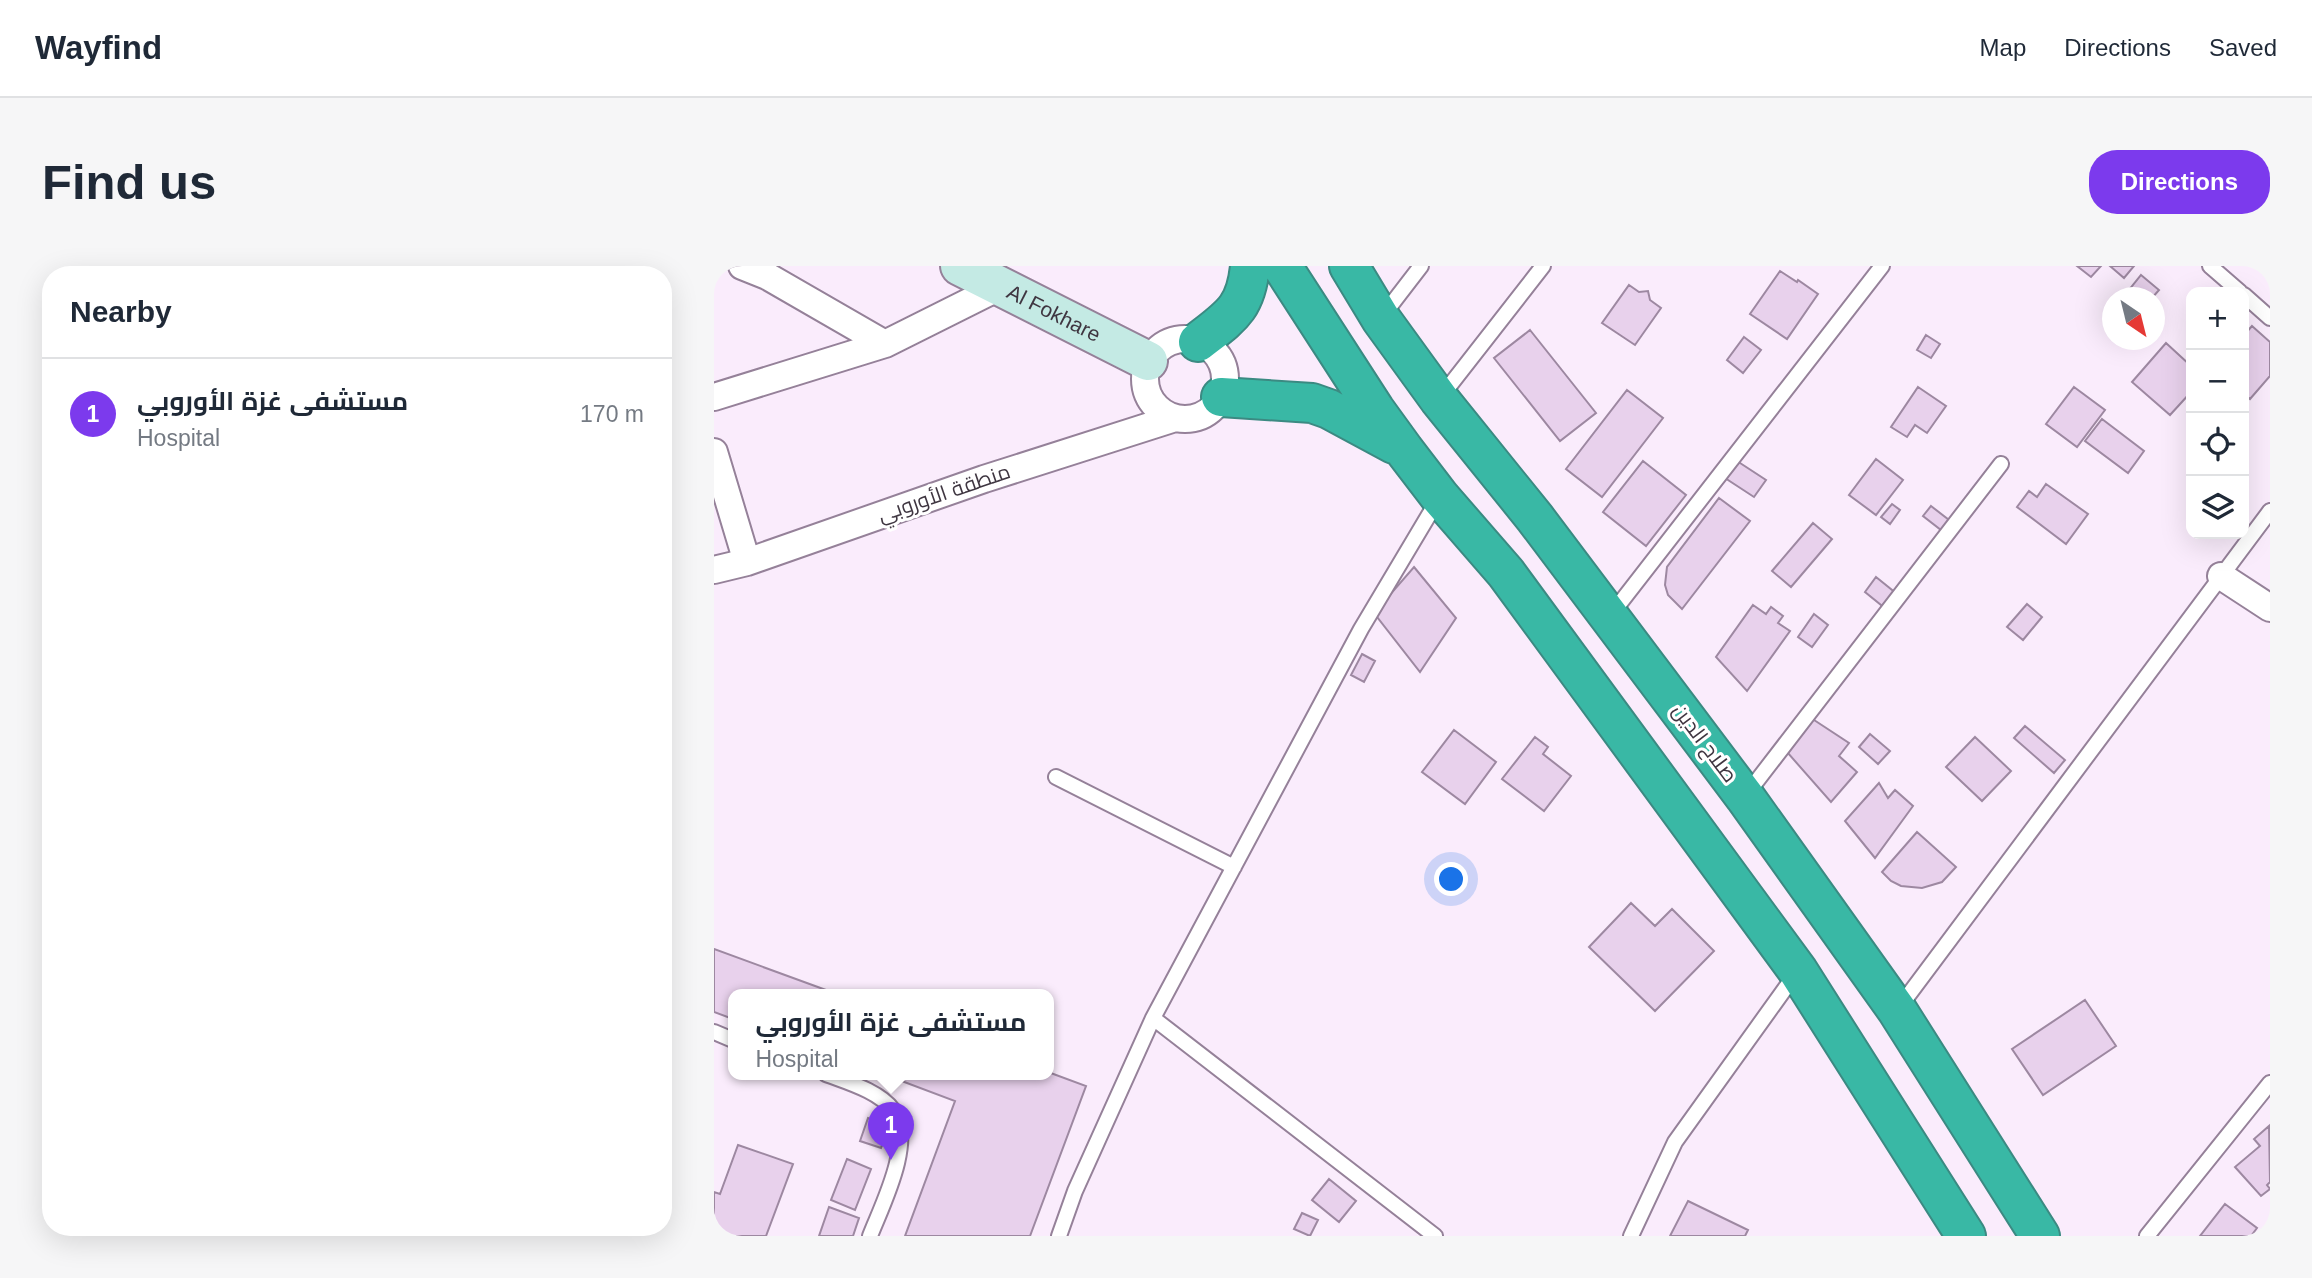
<!DOCTYPE html>
<html lang="en">
<head>
<meta charset="utf-8">
<style>
	:root { --surface:#fff; --page:#f6f6f7; --text:#1f2937; --muted:#747a83; --line:#e0e1e3; --accent:#7c3aed }
	body { margin:0; font-family:Arial,Cairo,sans-serif; background:var(--page); color:var(--text) }
	.controls { position:absolute; right:21px; top:21px; display:grid; overflow:hidden; border-radius:14px; box-shadow:0 7px 28px #0002 }
	.controls button { width:63px; height:63px; display:grid; place-items:center; padding:0; border:0; border-bottom:2px solid var(--line); background:var(--surface); color:var(--text); font:35px sans-serif }
	.compass { position:absolute; left:1388px; top:21px; width:63px; height:63px; border-radius:50%; background:var(--surface); box-shadow:0 7px 28px #0002; rotate:145deg }
	.you { position:absolute; left:738px; top:614px; width:24px; height:24px; margin:-18px; border:5px solid #fff; border-radius:50%; background:#1a73e8; box-shadow:0 0 0 10px #1a73e833 }
	.badge { display:grid; place-items:center; width:46px; height:46px; border-radius:50%; background:var(--accent); color:#fff; font-size:23px; font-weight:700 }
	.pin { position:absolute; translate:-50% -58px; filter:drop-shadow(0 2px 4px #0008) }
	.pin::after { content:''; position:absolute; top:37px; width:24px; height:21px; background:inherit; clip-path:polygon(0 0,100% 0,50% 100%) }
	.popup { position:absolute; left:14px; top:723px; width:326px; height:91px; box-sizing:border-box; display:grid; place-content:center; border-radius:14px; background:var(--surface); filter:drop-shadow(0 2px 5px #0005); font-size:23px; white-space:nowrap; color:var(--muted) }
	.popup b { font-size:26px; color:var(--text) }
	.popup::after { content:''; position:absolute; left:50%; top:100%; margin-left:-14px; border:14px solid transparent; border-top-color:var(--surface) }
	.list { margin:0; padding:0; list-style:none }
	h2 { display:flex; justify-content:space-between; align-items:center; height:91px; margin:0; padding:0 28px; font-size:30px }
	h2 small { font-size:23px; font-weight:400; color:var(--muted) }
	.list li { display:grid; grid-template-columns:46px 1fr auto; gap:21px; align-items:center; box-sizing:border-box; height:112px; padding:0 28px; border-top:2px solid var(--line) }
	.list b { display:block; font-size:26px; white-space:nowrap }
	.list p { margin:0; font-size:23px; white-space:nowrap; color:var(--muted) }
	.list em { font-size:23px; font-style:normal; color:var(--muted) }
	.icon { flex:none; width:38px; height:38px; fill:none; stroke:currentColor; stroke-width:2; stroke-linecap:round; stroke-linejoin:round }
	.map { position:relative; flex:none; width:1556px; height:970px; overflow:hidden; border-radius:28px }
	header { display:flex; align-items:center; gap:42px; box-sizing:border-box; height:98px; padding:0 35px; background:var(--surface); border-bottom:2px solid var(--line) }
	header strong { font-size:33px }
	nav { display:flex; gap:38px; margin-inline-start:auto; font-size:24px }
	.intro { display:flex; align-items:center; justify-content:space-between; box-sizing:border-box; height:168px; padding:0 42px }
	h1 { margin:0; font-size:49px }
	.button { padding:18px 32px; border-radius:28px; background:var(--accent); color:#fff; font-size:24px; font-weight:700 }
	main { display:flex; gap:42px; padding:0 42px }
	aside { flex:1; background:var(--surface); border-radius:28px; box-shadow:0 7px 28px #0002 }
	.map>svg:first-child { display:block }
</style>
</head>
<body>
<header>
<strong>Wayfind</strong>
<nav><a>Map</a><a>Directions</a><a>Saved</a></nav>
</header>
<div class="intro"><h1>Find us</h1><a class="button">Directions</a></div>
<main>
<aside>
<h2>Nearby<small></small></h2>
<ul class="list">
<li><span class="badge">1</span><div><b>مستشفى غزة الأوروبي</b><p>Hospital</p></div><em>170 m</em></li>
</ul>
</aside>
<div class="map">
<svg width="1556" height="970" viewBox="0 0 1556 970">
	<rect width="100%" height="100%" fill="#faecfc"/>
	<!-- building -->
	<path fill="#e8d1ec" stroke="#9d88a1" stroke-width="2" d="M1363,0h24l-10,11z
		M1396,0h24l-10,12z
		M1066,5l17,11 1,-2 20,14 -31,45 -37,-25z
		M1427,9l18,15 -7,8h-14l-9,-8z
		M915,19l10,7 9,-1 2,9 11,8 -26,37 -33,-22z
		M1538,60l18,16v34l-20,23 -6,-5v-59z
		M816,64l66,83 -36,28 -66,-83z
		M1212,69l14,9 -9,14 -14,-8z
		M1030,71l17,13 -18,23 -16,-13z
		M1452,77l25,23v26l-21,23 -38,-33z
		M1204,121l28,19 -19,27 -12,-8 -8,12 -16,-10z
		M1360,121l31,23 -28,37 -31,-23z
		M913,124l36,28 -61,79 -36,-28z
		M1388,153l42,32 -16,22 -43,-32z
		M1162,193l27,21 -27,35 -27,-20z
		M929,195l43,34 -40,51 -43,-34z
		M1023,195l29,19 -12,17 -29,-19z
		M1332,218l42,30 -22,30 -49,-37 12,-16 8,6z
		M1005,232l31,23 -68,88 -14,-14 -3,-10 2,-18z
		M1178,238l8,6 -10,14 -9,-7z
		M1217,240l18,14 -8,10 -18,-14z
		M1099,257l19,16 -41,48 -19,-16z
		M700,301l42,51 -36,54 -46,-59z
		M1162,311l21,17 -11,15 -21,-17z
		M1313,338l15,13 -19,23 -16,-13z
		M1039,339l13,9 5,-7 12,9 -5,7 12,8 -43,60 -31,-34z
		M1100,348l14,11 -16,22 -14,-10z
		M648,388l13,7 -11,21 -13,-7z
		M1097,452l38,25 -10,13 18,16 -26,30 -44,-50z
		M1311,460l40,34 -11,13 -40,-35z
		M740,464l42,32 -31,42 -43,-32z
		M1156,468l20,17 -12,13 -19,-17z
		M821,471l13,10 -5,7 28,22 -27,35 -42,-32z
		M1261,471l36,34 -29,30 -36,-34z
		M1165,517l9,15 7,-8 18,16 -38,52 -30,-37z
		M1203,566l39,35 -14,15 -20,6 -21,-2 -10,-5 -9,-9z
		M917,637l24,23 17,-17 42,42 -59,60 -66,-64z
		M0,683l123,45h-104v25l-19,-7z
		M1371,734l31,46 -73,49 -31,-46z
		M334,806l38,14 -56,150h-125l50,-135 -72,-27h165z
		M154,852l21,8 -8,22 -21,-7z
		M1555,860l1,56 -3,3 3,4 -9,7 -26,-29 25,-21 -6,-7z
		M24,879l55,19 -27,72h-52v-44l6,2z
		M133,893l24,10 -16,41 -24,-10z
		M615,913l27,22 -17,21 -27,-22z
		M974,935l60,29 -3,6h-75z
		M1511,938l32,24 -6,8h-51z
		M115,941l30,11 -6,18h-34z
		M588,947l16,7 -8,16 -16,-7z"/>
	<g fill="none" stroke-linecap="round" stroke-linejoin="round">
		<!-- lane casing -->
		<g stroke="#958199" stroke-width="18">
			<path id="lane" d="M1496,0l30,26
				M1530,29l26,23
				M667,52l40,-52
				M726,132l103,-132
				M896,350l272,-350
				M342,511l178,90
				M1032,529l255,-331
				M1184,743l372,-498
				M439,752l282,218
				M0,766l19,8
				M112,808c21,8 53,17 67,36 22,32 -11,95 -23,126
				M345,970l16,-45 78,-173 208,-389 78,-131
				M917,970l44,-94 122,-170
				M1433,970l123,-153"/>
		</g>
		<!-- street casing -->
		<g stroke="#958199" stroke-width="30">
			<path id="street" d="M28,0l25,10 118,68
				M431 113a40 40 0 1 1 80 0a40 40 0 1 1-80 0Z
				M0,131l171,-53 116,-58
				M0,186l33,110
				M0,304l33,-8 237,-83 191,-61
				M1507,310l49,32"/>
		</g>
		<!-- secondary casing -->
		<g stroke="#958199" stroke-width="42">
			<g id="secondary">
				<path id="s1" d="M246,0l188,95"/>
			</g>
		</g>
		<!-- highway casing -->
		<g stroke="#3b8a82" stroke-width="42">
			<path id="highway" d="M568,0l93,144 29,40 36,47 66,76 292,398 168,265
				M635,0l32,53 58,80 96,119 210,279 152,213 143,226
				M484,76c32,-25 48,-33 52,-76
				M507,131l91,6 17,6 65,35"/>
		</g>
		<!-- lane -->
		<use href="#lane" stroke="#fff" stroke-width="14"/>
		<!-- street -->
		<use href="#street" stroke="#fff" stroke-width="26"/>
		<!-- secondary -->
		<use href="#secondary" stroke="#c4eae4" stroke-width="38"/>
		<!-- highway -->
		<use href="#highway" stroke="#39b8a5" stroke-width="38"/>
	</g>
	<g text-anchor="middle" stroke-width="6" stroke-linejoin="round" paint-order="stroke">
		<!-- street labels -->
		<g font-size="21" fill="#3f3641" stroke="#fff">
			<text dy="7" stroke="none"><textPath href="#s1" startOffset="105">Al Fokhare</textPath></text>
			<text transform="translate(230 227) rotate(-19)" y="7">منطقة الأوروبي</text>
			<text transform="translate(991 477) rotate(53)" y="7">صلاح الدين</text>
		</g>
	</g>
</svg>
<div class="controls">
<button>+</button>
<button>−</button>
<button><svg class="icon" aria-label="locate" viewBox="0 0 24 24"><circle cx="12" cy="12" r="6"/><path d="M12 2v4M12 18v4M2 12h4M18 12h4"/></svg></button>
<button><svg class="icon" aria-label="layers" viewBox="0 0 24 24"><path d="M12 4l9 5-9 5-9-5zM3 14l9 5 9-5"/></svg></button>
</div>
<svg class="compass" viewBox="-18 -18 36 36"><path d="M0-13l5 13h-10z" fill="#e53935"/><path d="M0 13l5-13h-10z" fill="#747a83"/></svg>
<div class="you"></div>
<div class="pin badge" style="left:177px;top:894px">1</div>
<div class="popup"><b>مستشفى غزة الأوروبي</b>Hospital</div>
</div>
</main>
</body>
</html>
